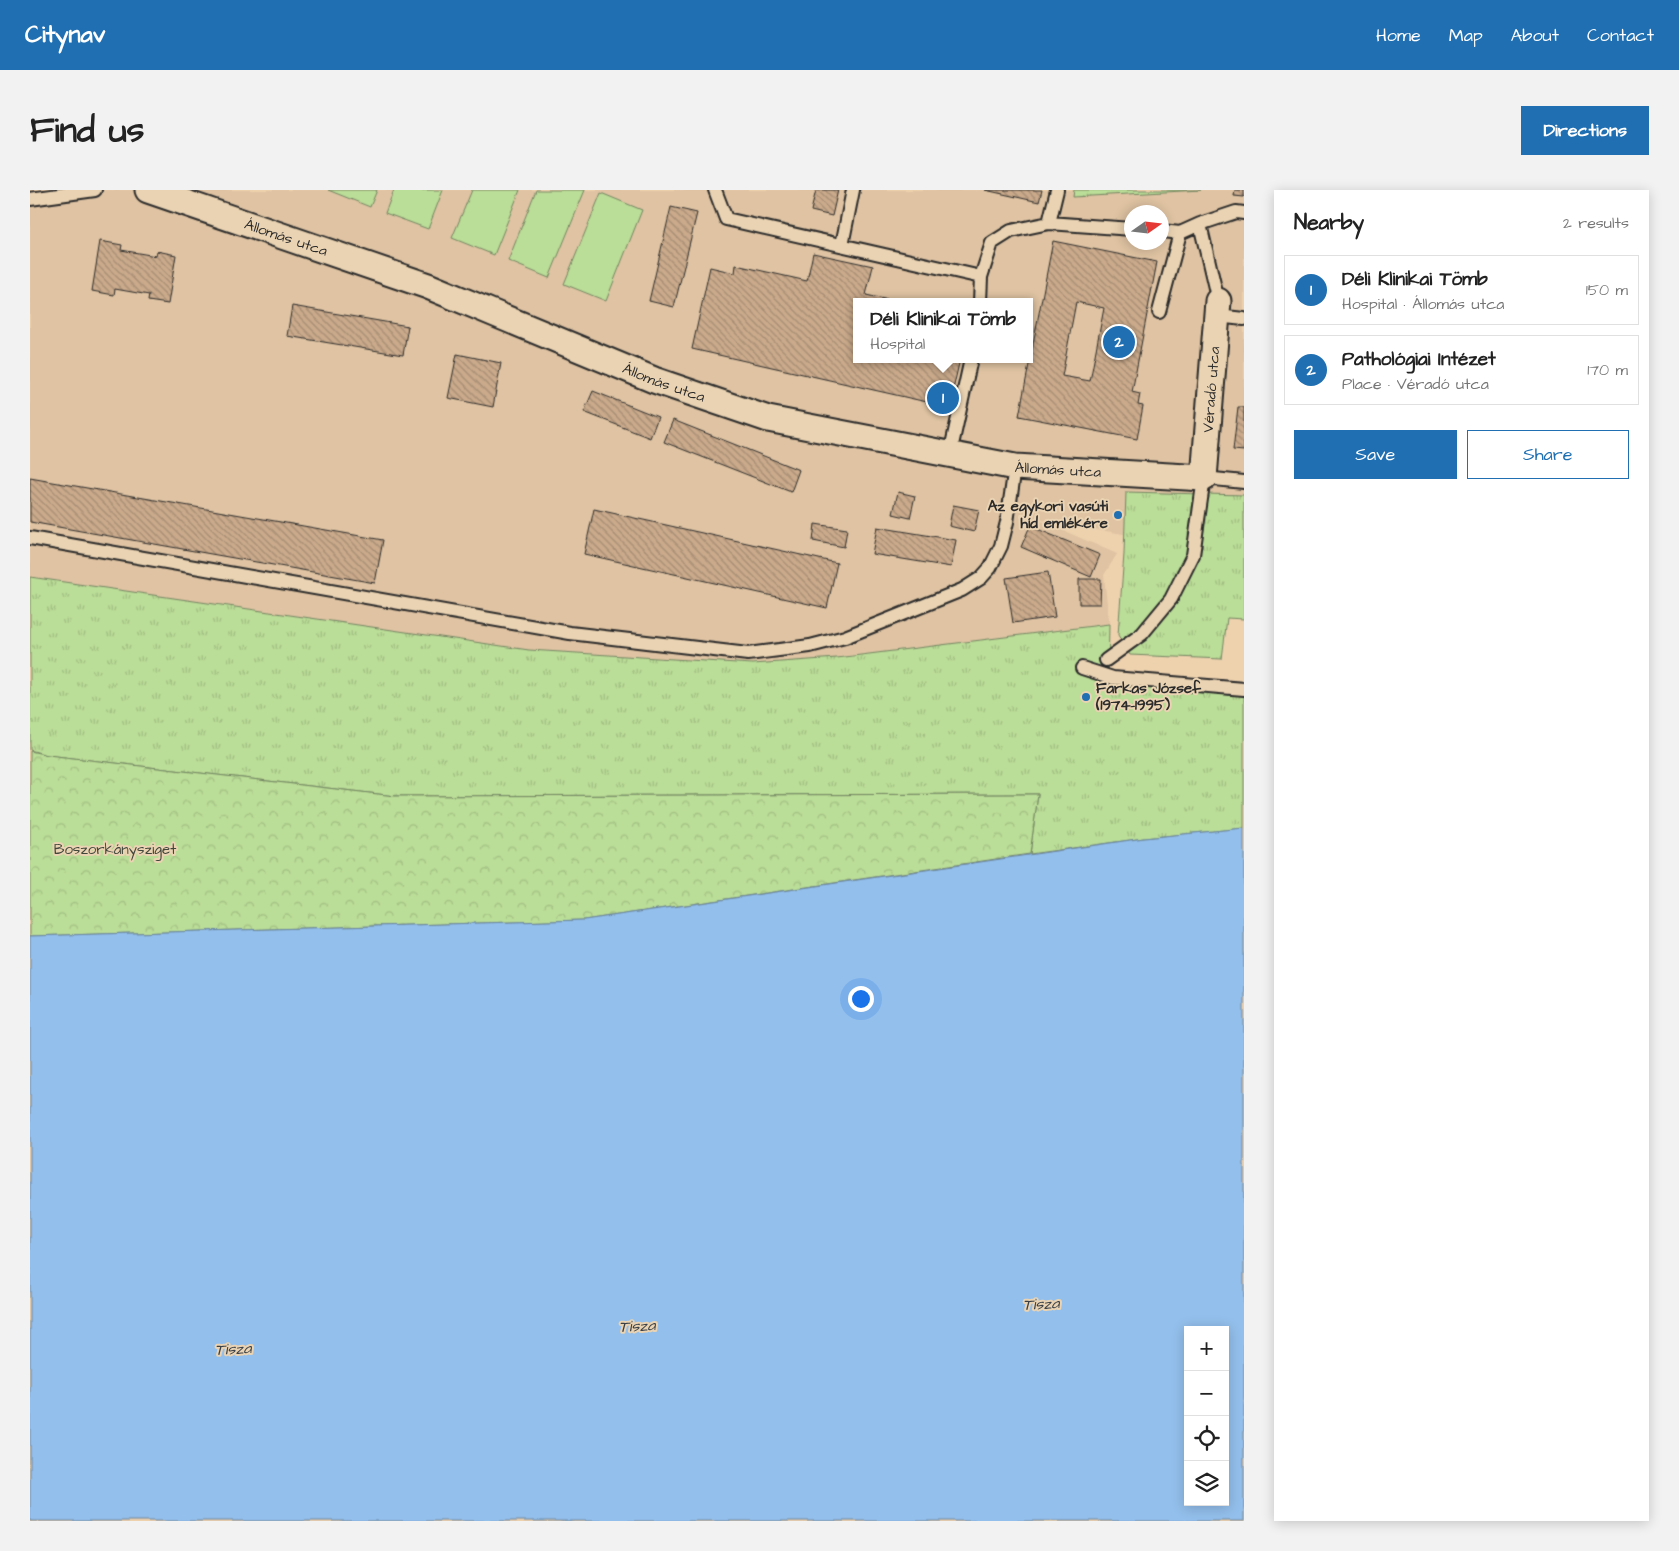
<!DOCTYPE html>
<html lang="en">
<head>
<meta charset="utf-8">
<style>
	:root { --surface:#fff; --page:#f2f2f2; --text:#222; --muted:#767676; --line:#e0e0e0; --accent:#1f6fb2 }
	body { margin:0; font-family:"Architects Daughter",sans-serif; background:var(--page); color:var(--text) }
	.controls { position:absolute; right:15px; bottom:15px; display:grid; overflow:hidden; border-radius:0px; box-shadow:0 2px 12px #0003 }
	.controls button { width:45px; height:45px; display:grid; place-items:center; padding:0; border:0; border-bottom:1px solid var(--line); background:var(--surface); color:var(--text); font:25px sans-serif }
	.compass { position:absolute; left:1094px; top:15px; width:45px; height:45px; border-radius:50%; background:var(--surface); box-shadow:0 2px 12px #0003; rotate:76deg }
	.you { position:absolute; left:830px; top:808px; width:18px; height:18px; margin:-12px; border:4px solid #fff; border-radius:50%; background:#1a73e8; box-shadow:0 0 0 8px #1a73e833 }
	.badge { display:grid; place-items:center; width:32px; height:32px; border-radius:50%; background:var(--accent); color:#fff; font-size:16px; font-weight:700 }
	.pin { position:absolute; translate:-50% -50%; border:2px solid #fff; box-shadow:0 1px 5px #0006 }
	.popup { position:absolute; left:823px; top:108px; width:180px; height:65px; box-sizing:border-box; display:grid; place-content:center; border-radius:0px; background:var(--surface); filter:drop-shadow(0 1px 4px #0005); font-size:16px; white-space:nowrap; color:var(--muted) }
	.popup b { font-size:19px; color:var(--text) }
	.popup::after { content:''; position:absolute; left:50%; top:100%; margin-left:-10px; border:10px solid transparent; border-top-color:var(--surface) }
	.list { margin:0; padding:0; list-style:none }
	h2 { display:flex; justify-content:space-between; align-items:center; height:65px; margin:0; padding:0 20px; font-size:21px }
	h2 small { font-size:16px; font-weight:400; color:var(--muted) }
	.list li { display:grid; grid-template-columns:32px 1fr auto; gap:15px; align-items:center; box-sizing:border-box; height:70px; margin:0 10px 10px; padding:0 10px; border:1px solid var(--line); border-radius:0px }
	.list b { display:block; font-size:19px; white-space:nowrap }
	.list p { margin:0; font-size:16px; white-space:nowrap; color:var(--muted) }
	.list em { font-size:16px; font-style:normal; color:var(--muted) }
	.actions { display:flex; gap:10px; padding:15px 20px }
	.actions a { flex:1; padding:11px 0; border:1px solid var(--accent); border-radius:0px; text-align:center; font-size:18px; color:var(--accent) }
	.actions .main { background:var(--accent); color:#fff }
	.icon { flex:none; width:28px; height:28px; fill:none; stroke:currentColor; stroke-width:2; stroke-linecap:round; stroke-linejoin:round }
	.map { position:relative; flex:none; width:1214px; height:1331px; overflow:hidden; border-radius:0px }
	header { display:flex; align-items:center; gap:30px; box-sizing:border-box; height:70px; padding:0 25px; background:var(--accent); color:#fff }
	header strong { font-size:24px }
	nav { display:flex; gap:28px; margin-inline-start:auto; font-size:18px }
	.intro { display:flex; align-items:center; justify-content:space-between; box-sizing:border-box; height:120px; padding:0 30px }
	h1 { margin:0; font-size:35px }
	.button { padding:12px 22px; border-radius:0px; background:var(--accent); color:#fff; font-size:18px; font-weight:700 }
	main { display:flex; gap:30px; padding:0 30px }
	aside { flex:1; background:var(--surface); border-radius:0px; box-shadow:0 2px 12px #0003 }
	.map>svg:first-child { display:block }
</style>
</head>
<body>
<header>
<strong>Citynav</strong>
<nav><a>Home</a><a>Map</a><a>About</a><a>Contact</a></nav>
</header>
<div class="intro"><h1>Find us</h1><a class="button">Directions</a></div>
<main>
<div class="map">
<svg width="1214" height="1331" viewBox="0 0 1214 1331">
	<defs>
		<pattern id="grass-tufts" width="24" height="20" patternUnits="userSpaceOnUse" patternTransform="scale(1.25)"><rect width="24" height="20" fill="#badd97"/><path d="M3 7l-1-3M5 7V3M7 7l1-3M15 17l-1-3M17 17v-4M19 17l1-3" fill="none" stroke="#a0be82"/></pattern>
		<pattern id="forest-crowns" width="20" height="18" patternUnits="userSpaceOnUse" patternTransform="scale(1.25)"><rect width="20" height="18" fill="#badd97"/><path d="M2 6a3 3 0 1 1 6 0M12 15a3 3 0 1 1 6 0" fill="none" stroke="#a0be82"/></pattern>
		<pattern id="building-back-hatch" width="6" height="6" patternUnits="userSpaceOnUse" patternTransform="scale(1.25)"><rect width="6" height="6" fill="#caaa8b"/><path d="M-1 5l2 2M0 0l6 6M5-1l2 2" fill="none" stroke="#a48b72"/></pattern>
	</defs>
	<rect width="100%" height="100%" fill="#eed2ae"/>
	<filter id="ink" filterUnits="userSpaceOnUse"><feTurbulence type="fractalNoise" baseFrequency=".02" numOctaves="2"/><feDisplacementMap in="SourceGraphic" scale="10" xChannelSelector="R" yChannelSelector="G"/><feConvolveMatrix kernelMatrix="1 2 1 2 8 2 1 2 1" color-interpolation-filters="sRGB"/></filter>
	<g filter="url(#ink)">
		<!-- built -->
		<path fill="#dfc3a2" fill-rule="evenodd" d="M0,0h1214v365l-207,-36 80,35 -13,21 5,49 -272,34 -84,6 -224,-14 -499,-73zM1102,22h30v30h-30zM827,112h172v57h-172z"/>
		<!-- grass -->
		<path fill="url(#grass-tufts)" stroke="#728461" d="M1044,0h127l-128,7z
			M1096,302l118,3v124l-17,-1 -5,41 -92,-4 -12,-20 6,-81z
			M0,387l499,73 224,14 84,-6 272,-34 -1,61 136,11v132l-100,10 -114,16 8,-60 -643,2 -348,-41 -17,-5z"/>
		<!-- forest -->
		<path fill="url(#forest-crowns)" stroke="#728461" d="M0,561l18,4 347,41 643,-2 -8,60 -446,66 -554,16z"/>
		<!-- garden -->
		<path fill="#badd97" stroke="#728461" d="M298,0h49l-7,17z
			M364,0h49l-15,39 -43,-16z
			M442,0h48l-26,65 -42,-17z
			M506,0h49l-36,88 -41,-17z
			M571,3l41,17 -36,91 -42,-17z"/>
		<!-- water -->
		<path fill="#93bfec" stroke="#69849f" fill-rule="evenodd" d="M1214,638v693h-1214v-585l554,-16 560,-82zM1158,1140h37v172h-37z"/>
		<!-- building -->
		<path fill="url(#building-back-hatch)" stroke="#2b2b2b" fill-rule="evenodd" d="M786,0h22l-6,26 -21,-5z
			M955,0h57l-3,12z
			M1205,0h9v7l-10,-1z
			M641,17l26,6 -23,94 -25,-6z
			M70,51l22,4 -1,5 35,6 1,-5 19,4 -8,49 -20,-3 1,-6 -34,-6 -1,6 -22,-4z
			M1023,51l104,21 -25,130 8,2 -2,11 5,1 -6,33 -118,-23zM1046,112l28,6 -14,73 -28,-5z
			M783,63l60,13 -7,29 32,7h-41v57h103l-11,48 -257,-58 18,-82 25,6 1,-8 71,16z
			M262,116l116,20 -5,29 -116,-19z
			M427,164l44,9 -8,44 -45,-9z
			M563,201l65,26 -8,21 -66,-26z
			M1208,217h6v44l-11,-1z
			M643,230l126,50 -8,22 -127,-50z
			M0,288l353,62 -8,43 -345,-61z
			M868,302l17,4 -5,22 -17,-4z
			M923,315l26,5 -5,22 -25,-6z
			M564,319l243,54 -10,45 -243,-54z
			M785,334l32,5 -3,18 -31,-6z
			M1000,336l70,29 -9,22 -70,-30z
			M847,337l79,13 -5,27 -79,-13z
			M1018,382l7,45 -42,6 -7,-45z
			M1049,389h22l-1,25h-21z"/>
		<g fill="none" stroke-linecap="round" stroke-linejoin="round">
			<!-- service casing -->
			<g stroke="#2b2b2b" stroke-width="16">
				<path id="service" d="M685,0l11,29 255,58
					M1027,0l-8,33 83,6
					M0,9l65,-9
					M1170,34l18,77
					M1132,41l18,2 20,-9 36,-12 8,1
					M812,55l11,-55
					M950,112l1,-25 11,-34 19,-12 38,-8
					M1129,122l21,-79
					M1187,126l27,3
					M920,264l21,-95
					M0,348l540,95 178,21 62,-8 35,-9 117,-47 19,-12 9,-10 11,-22 6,-24 8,-55
					M1076,470l36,-26 29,-35 22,-44 11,-77 40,4
					M1052,478l31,10 131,11"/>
			</g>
			<!-- minor casing -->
			<g stroke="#2b2b2b" stroke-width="29">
				<g id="minor">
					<path id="s1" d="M118,0l280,96 226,94 114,39 247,48 189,11 14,-177"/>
				</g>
			</g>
			<!-- service -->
			<use href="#service" stroke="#ead3b2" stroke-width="12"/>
			<!-- minor -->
			<use href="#minor" stroke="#ead3b2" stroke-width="25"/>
		</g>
	</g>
	<!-- markers -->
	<g fill="#1f6fb2" stroke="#ead3b2" stroke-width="2">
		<circle cx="1088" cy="325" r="5"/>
		<circle cx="1056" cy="507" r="5"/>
	</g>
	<g text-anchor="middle" stroke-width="4" stroke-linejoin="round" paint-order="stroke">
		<!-- street labels -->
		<g font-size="15" fill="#2b2b2b" stroke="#ead3b2">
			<text dy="5" stroke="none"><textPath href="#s1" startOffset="146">Állomás utca</textPath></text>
			<text dy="5" stroke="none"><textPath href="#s1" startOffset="551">Állomás utca</textPath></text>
			<text dy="5" stroke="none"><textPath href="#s1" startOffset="1191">Véradó utca</textPath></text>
			<text dy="5" stroke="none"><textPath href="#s1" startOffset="956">Állomás utca</textPath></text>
		</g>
		<!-- poi labels -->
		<g font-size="15" font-weight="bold" fill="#2b2b2b" stroke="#ead3b2" text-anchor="end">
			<text x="1078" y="321">Az egykori vasúti<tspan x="1078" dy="17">híd emlékére</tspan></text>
			<text x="1066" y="503" text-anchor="start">Farkas József<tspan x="1066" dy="17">(1974-1995)</tspan></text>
		</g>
		<!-- park labels -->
		<g font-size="15" fill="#40463b" stroke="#ead3b2">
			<text x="85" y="664">Boszorkánysziget</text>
		</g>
		<!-- water labels -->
		<g font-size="16" font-style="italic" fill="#3b4148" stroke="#ead3b2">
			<text transform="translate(1011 1113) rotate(-3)" y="6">Tisza</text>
			<text transform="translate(607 1135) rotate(-3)" y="6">Tisza</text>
			<text transform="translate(203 1158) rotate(-3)" y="6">Tisza</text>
		</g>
	</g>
</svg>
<div class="controls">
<button>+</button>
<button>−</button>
<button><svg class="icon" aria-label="locate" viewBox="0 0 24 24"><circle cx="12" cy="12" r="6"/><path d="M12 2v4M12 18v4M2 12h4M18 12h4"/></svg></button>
<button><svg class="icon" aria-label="layers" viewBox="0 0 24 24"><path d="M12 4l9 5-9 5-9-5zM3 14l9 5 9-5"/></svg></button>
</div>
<svg class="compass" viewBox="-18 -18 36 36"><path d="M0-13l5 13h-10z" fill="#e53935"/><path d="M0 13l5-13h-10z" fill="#767676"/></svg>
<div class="you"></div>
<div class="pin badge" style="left:913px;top:208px">1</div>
<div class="popup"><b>Déli Klinikai Tömb</b>Hospital</div>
<div class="pin badge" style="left:1089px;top:152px">2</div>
</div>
<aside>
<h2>Nearby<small>2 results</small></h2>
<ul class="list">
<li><span class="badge">1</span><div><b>Déli Klinikai Tömb</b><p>Hospital · Állomás utca</p></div><em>150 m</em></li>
<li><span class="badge">2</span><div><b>Pathológiai Intézet</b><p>Place · Véradó utca</p></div><em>170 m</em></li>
</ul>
<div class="actions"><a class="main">Save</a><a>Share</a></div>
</aside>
</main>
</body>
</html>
